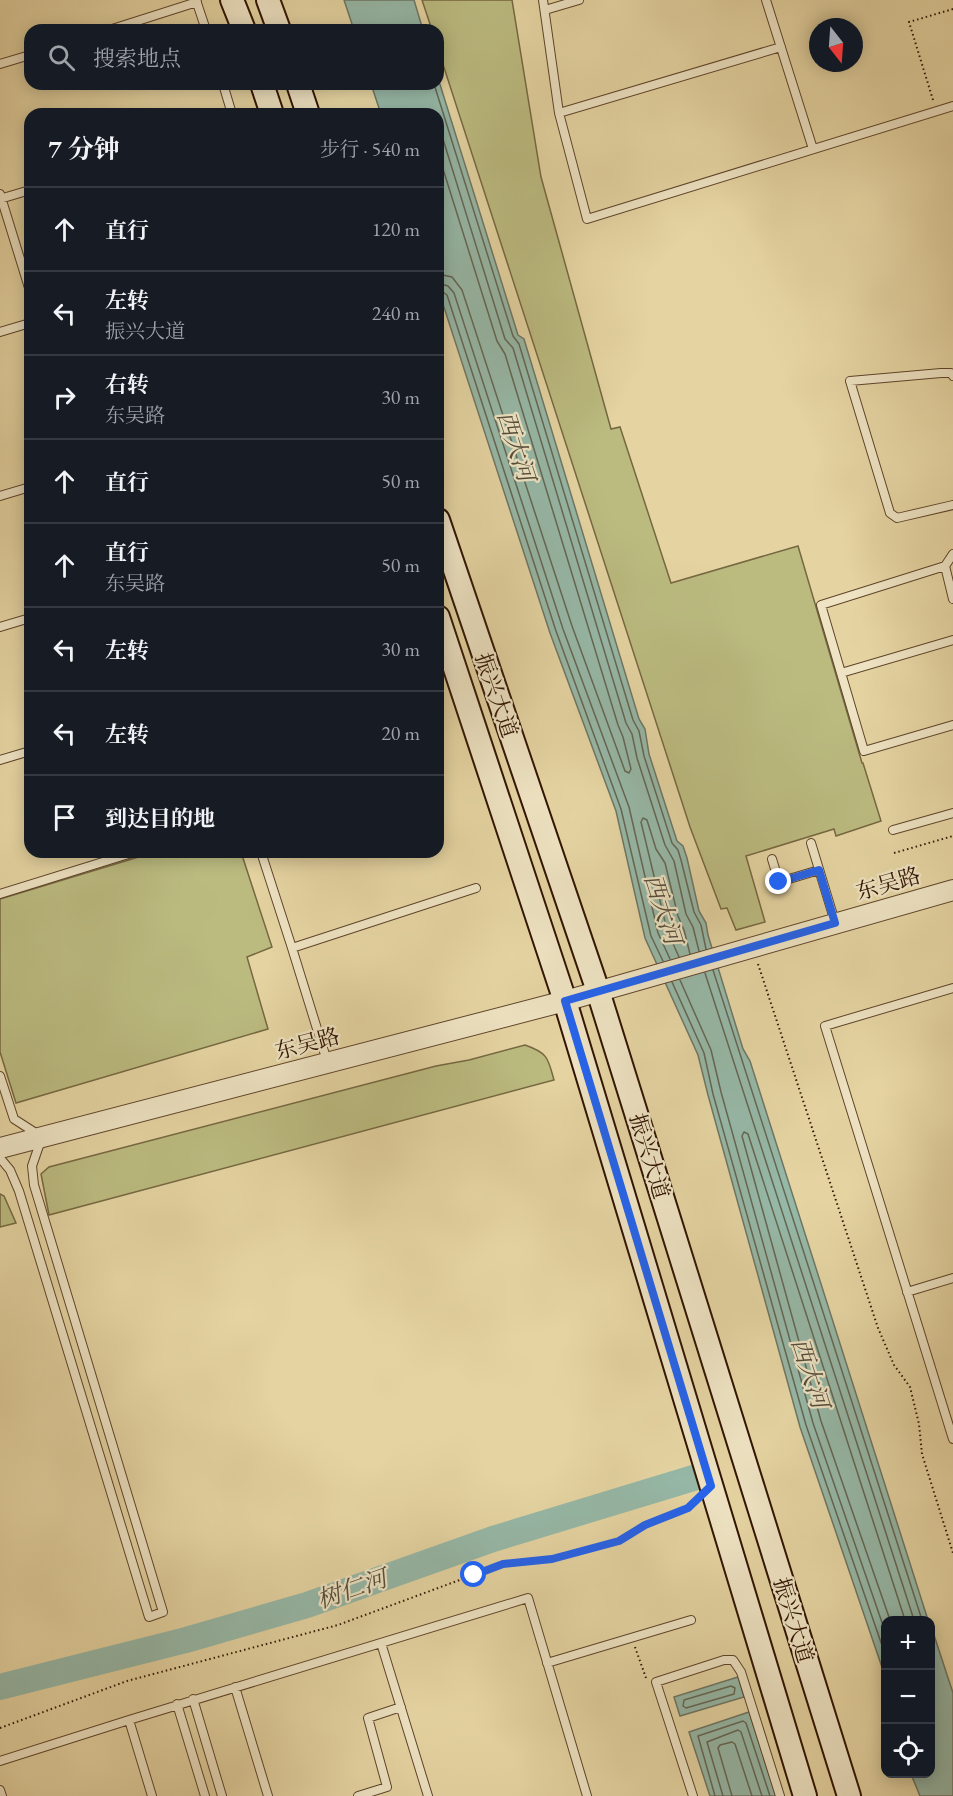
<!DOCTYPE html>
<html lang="zh">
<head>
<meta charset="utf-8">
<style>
	:root { --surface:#171b24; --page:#242831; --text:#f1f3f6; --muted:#9ea1a6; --line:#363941 }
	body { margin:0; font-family:"EB Garamond","Noto Serif SC",serif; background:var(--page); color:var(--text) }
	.controls { position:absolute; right:18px; bottom:18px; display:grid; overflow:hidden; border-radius:12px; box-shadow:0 3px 15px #0003 }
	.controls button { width:54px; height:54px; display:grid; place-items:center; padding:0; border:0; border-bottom:2px solid var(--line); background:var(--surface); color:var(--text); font:30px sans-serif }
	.compass { position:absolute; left:809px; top:18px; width:54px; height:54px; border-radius:50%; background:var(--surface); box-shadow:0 3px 15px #0003; rotate:163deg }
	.stop { position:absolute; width:18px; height:18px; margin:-14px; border:4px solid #2563eb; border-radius:50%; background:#fff }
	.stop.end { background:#2563eb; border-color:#fff; box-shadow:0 2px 6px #0008 }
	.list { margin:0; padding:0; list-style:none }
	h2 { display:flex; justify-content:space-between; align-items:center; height:78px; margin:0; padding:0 24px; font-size:26px }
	h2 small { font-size:20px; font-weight:400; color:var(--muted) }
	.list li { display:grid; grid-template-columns:39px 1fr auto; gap:18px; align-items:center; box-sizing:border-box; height:84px; padding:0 24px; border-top:2px solid var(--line) }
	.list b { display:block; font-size:22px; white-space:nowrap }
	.list p { margin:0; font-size:20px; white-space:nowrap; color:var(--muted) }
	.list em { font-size:20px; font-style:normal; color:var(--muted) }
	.icon { flex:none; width:33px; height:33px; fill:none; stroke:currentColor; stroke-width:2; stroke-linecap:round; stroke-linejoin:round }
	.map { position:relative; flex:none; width:953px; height:1796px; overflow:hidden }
	.search { position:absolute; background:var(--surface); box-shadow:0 3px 15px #0003; left:24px; top:24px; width:420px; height:66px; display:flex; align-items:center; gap:15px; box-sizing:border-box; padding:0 21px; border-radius:18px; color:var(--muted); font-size:22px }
	.panel { position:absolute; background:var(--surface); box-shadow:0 3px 15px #0003; left:24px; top:108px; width:420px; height:750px; border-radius:18px }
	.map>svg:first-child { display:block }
</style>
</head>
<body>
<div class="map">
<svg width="953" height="1796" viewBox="0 0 953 1796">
	<rect width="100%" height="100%" fill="#e5d4a2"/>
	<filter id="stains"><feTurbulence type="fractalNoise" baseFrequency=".00333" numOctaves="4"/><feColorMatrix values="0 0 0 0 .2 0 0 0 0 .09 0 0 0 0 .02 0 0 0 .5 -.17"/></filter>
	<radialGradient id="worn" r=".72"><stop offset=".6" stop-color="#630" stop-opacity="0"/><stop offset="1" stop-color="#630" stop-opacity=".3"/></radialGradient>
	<!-- green -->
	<path fill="#bbbb80" stroke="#766841" stroke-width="1.5" d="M422,0h90l29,177 70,252 9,-2 51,156 127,-37 64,217h1l18,58 -45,15 -2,-7 -88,27 19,66 -29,8 -9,-22 -6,1 -31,-82 -252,-778v-19h-6z
		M155,852h86l31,95 -25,10 21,72 -252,74 -16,-51v-153z
		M525,1045c23,8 23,13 29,35l-505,135 -8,-41 8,-7 387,-101 33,-6z
		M0,1194l4,2 12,27 -16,4z"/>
	<!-- water -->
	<path fill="#96b8a7" stroke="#6e7665" stroke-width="1.5" d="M344,0h70l9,30h-69z
		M438,78l80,257 6,4 115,380 6,10 4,25 28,87 6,5 4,12 12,53 7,12 2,12 35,114 7,12 178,559h-42l-1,56 -85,-249 -92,-332 -10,-40 -53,-117 -29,-127 -66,-178 -112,-344v-175h-57l-10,-30h67z
		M931,1626l22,67v103h-33l-9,-22h19z
		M738,1677l6,20 -64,19 -6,-19z
		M749,1712l27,84h-66l-21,-64z"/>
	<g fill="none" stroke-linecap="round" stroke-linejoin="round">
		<!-- shore -->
		<path stroke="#646654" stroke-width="1.5" d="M434,84l79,252 6,8 114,376 6,11 5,25 28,87 6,7 3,10 13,52 7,13 5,24
			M438,123l67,216 8,9 113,375 6,11 5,24 28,87 9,16 12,53 7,13 6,24
			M438,153l59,188 8,13 113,371 5,12 8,32 -2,4 -4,-2 -53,-145 -110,-336 -10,-13 -14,-3
			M438,283l10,3 6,7 109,336 66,178 29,126 12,26
			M438,291l5,1 4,3 109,336 65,178 30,127 12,25
			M679,957l-12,-27 -26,-108 2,-4 4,2 9,29 9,14 13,53 6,14 6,24
			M713,970l209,650
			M705,973l209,647
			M680,980l31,70 10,42 92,331 73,211
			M672,982l32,71 9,41 93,331 80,232
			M890,1620l-69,-199 -79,-285 2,-4 4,2 157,486
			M731,1686l4,2 -1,6 -48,14 -3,-2 1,-6z
			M715,1796l-17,-60 45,-15 3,2 24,73
			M723,1796l-16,-54 31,-12 3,2 21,64
			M732,1796l-14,-48 2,-3 12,-3 3,2 17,52"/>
		<!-- river -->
		<path stroke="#96b8a7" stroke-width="26" d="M0,1687l186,-47 121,-35 186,-66 207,-63"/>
		<!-- service casing -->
		<g stroke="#5e442a" stroke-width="10">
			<path id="service" d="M196,0l10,30
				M543,0l16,113 28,106 366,-113
				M766,0l47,149
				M545,10l34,-10
				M109,30l88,-28
				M0,64l30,-9
				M223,84l9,30
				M559,113l222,-66
				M0,194l30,97
				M0,199l30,-9
				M0,332l30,-9
				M953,376l-2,-3h-10l-91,8 40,132 7,5 56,-13
				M0,496l30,-9
				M953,554l-8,12 8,33
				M945,566l-124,39 43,146 89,-26
				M0,627l30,-9
				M841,673l112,-33
				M0,760l30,-9
				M893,830l60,-17
				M811,843l24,79
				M261,852l31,96 184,-60
				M772,859l7,23 40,-12
				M0,894l135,-42
				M292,948l35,113
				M953,988l-128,38 128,413
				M0,1076l14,43 28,18 -10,29 2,19 129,427 -14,5 -130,-426 -9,-21 -10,-12
				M907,1292l46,-14
				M381,1643l47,153
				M547,1663l144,-43
				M235,1687l33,109
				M193,1699l29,97
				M177,1704l28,92
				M129,1720l399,-122 59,198
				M0,1761l129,-41 23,76
				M0,1790l2,6
				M358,1796l29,-9 -19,-69 33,-11
				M693,1796l-37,-114 68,-22h9l8,12 39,124"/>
		</g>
		<!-- tertiary casing -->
		<g stroke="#5e442a" stroke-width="22">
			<path id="tertiary" d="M0,1148l565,-147 388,-111"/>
		</g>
		<!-- secondary casing -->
		<g stroke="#311402" stroke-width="26">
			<path id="secondary" d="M232,0l12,30
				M268,0l11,30
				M262,84l10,30
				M298,84l10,30
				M438,520l160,471 251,805
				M438,617l127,384 240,795"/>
		</g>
		<!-- path -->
		<path stroke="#311402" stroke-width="2" stroke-dasharray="1.5 3" stroke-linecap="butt" d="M933,100l-24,-78 44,-13
			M894,853l59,-17
			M758,964l120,364 16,37 16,22 9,37 3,30 31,99
			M635,1647l11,31
			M0,1728l127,-47 211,-56 165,-61 50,-5 66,-18 26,-16 43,-17 8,-8"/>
		<!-- service -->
		<use href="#service" stroke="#eee3c3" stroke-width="8"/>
		<!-- tertiary -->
		<use href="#tertiary" stroke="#eee3c3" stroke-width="20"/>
		<!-- secondary -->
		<use href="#secondary" stroke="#eee3c3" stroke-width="22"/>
	</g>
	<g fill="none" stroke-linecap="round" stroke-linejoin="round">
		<!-- route -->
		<path stroke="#2563eb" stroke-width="8" d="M474,1575l29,-11 49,-5 67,-18 26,-16 43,-17 23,-22 -146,-485 270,-78 -16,-53 -40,12"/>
	</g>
	<g text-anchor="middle" stroke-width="4.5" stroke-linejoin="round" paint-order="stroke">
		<!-- street labels -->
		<g font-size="22" fill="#311402" stroke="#eee3c3">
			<text transform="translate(497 695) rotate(71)" y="8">振兴大道</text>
			<text transform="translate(888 883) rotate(-16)" y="8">东吴路</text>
			<text transform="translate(307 1043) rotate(-15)" y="8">东吴路</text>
			<text transform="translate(650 1156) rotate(73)" y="8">振兴大道</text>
			<text transform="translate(794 1620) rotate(73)" y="8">振兴大道</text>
		</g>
		<!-- water labels -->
		<g font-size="24" font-style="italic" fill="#544d3c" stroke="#eee3c3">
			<text transform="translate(516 446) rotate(72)" y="8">西大河</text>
			<text transform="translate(663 909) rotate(72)" y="8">西大河</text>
			<text transform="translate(810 1373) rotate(72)" y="8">西大河</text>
			<text transform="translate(352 1589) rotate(-19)" y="8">树仁河</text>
		</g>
	</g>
	<rect width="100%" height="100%" filter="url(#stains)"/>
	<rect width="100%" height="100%" fill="url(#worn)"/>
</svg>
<div class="controls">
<button>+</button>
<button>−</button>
<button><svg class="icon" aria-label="locate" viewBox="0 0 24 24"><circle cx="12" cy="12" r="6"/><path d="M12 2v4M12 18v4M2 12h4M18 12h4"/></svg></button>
</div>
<svg class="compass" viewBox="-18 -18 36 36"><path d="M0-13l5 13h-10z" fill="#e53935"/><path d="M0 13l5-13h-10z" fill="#9ea1a6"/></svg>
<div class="stop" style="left:474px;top:1575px"></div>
<div class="stop end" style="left:779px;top:882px"></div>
<div class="search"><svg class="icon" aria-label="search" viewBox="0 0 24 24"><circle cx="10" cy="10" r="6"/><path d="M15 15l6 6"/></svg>搜索地点</div>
<section class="panel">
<h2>7 分钟<small>步行 · 540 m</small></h2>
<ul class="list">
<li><svg class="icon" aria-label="ahead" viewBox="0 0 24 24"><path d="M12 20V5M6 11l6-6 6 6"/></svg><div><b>直行</b></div><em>120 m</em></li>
<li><svg class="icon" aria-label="left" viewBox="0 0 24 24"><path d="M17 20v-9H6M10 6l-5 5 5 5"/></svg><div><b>左转</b><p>振兴大道</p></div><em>240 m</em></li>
<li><svg class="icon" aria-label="right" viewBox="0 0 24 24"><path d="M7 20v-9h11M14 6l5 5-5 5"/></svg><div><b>右转</b><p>东吴路</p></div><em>30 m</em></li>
<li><svg class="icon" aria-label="ahead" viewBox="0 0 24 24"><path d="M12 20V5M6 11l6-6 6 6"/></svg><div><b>直行</b></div><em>50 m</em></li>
<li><svg class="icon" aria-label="ahead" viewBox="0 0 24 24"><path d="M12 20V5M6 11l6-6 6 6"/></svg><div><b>直行</b><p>东吴路</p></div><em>50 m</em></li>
<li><svg class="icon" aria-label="left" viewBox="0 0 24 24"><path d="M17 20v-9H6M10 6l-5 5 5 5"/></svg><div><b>左转</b></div><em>30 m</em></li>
<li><svg class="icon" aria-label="left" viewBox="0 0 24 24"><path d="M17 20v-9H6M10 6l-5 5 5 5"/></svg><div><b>左转</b></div><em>20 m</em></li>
<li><svg class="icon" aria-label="arrive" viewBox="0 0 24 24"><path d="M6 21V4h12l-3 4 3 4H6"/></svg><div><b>到达目的地</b></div></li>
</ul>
</section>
</div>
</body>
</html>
